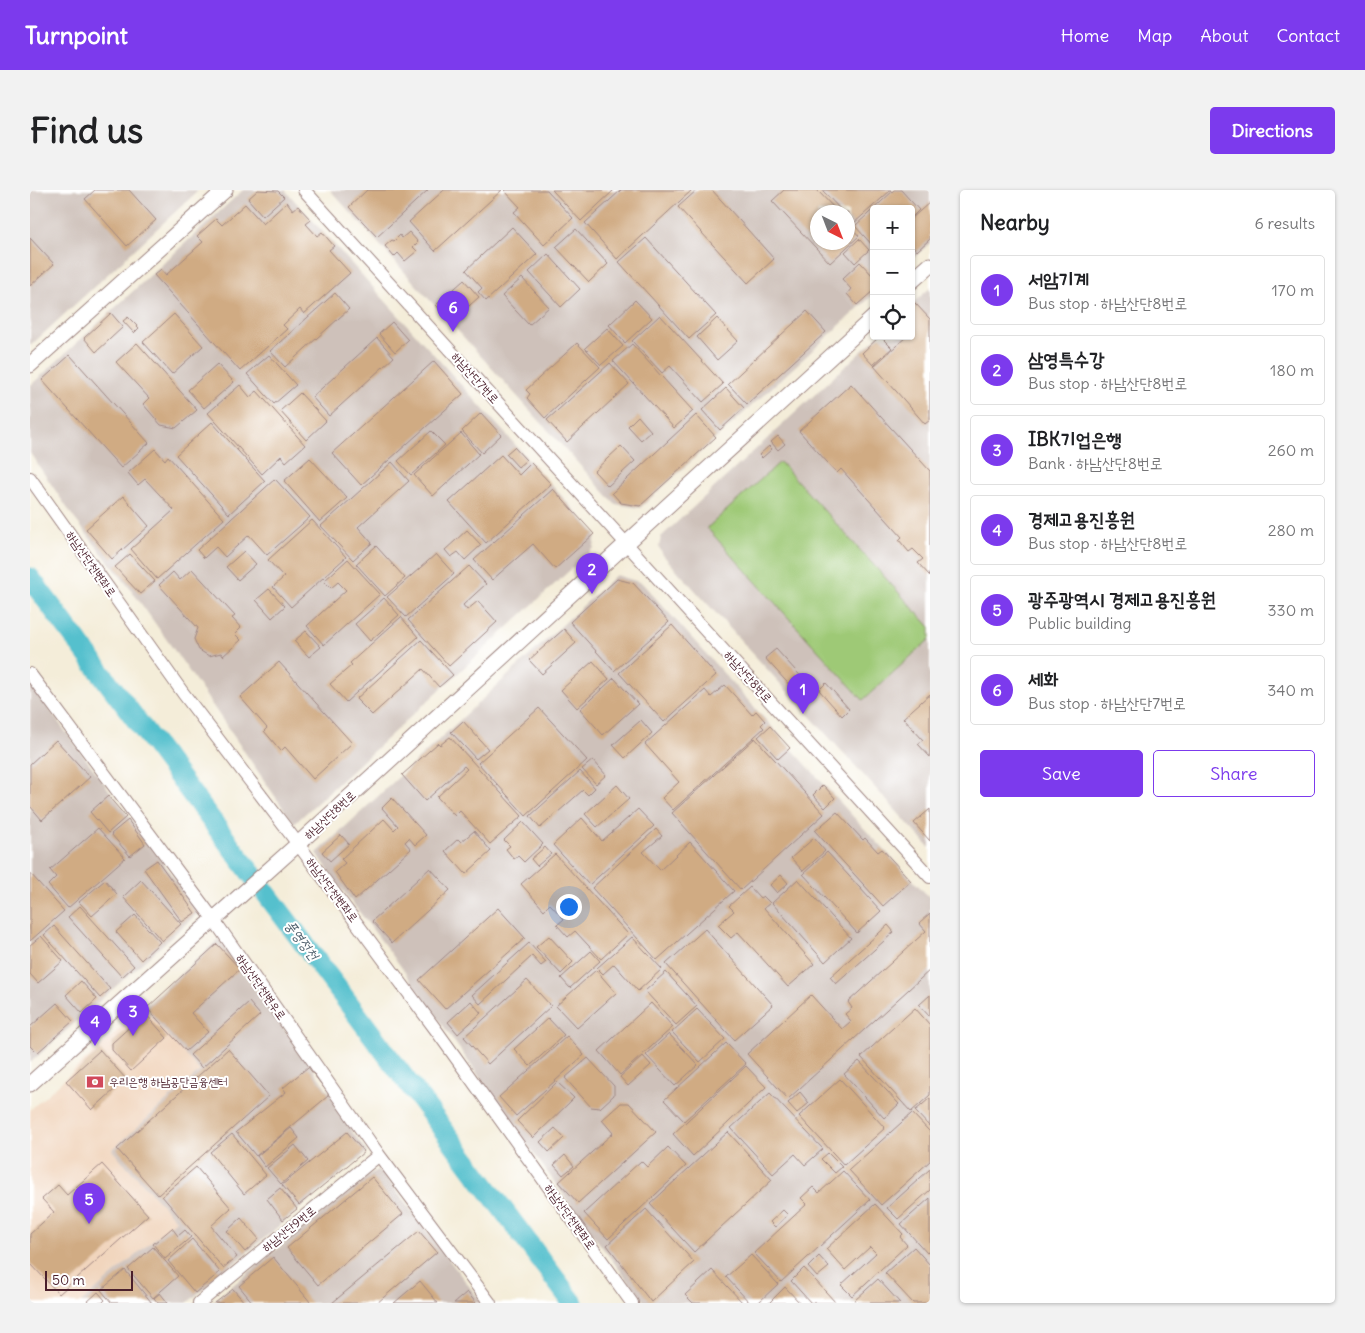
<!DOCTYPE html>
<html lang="en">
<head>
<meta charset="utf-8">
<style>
	:root { --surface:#fff; --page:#f2f2f2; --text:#202124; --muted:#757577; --line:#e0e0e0; --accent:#7c3aed }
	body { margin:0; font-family:Delius,"Poor Story",sans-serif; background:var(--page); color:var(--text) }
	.controls { position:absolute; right:15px; top:15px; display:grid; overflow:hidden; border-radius:5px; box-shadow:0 1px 4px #0004 }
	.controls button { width:45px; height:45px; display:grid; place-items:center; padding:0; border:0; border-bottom:1px solid var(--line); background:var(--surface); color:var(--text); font:25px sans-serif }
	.compass { position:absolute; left:780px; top:15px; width:45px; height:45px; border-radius:50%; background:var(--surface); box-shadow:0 1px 4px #0004; rotate:138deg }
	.scale { position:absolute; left:15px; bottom:12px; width:88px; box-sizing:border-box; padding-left:5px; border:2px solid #4a1f2b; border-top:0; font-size:14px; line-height:18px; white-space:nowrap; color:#4a1f2b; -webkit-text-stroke:4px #fff; paint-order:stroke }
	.you { position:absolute; left:538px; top:716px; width:18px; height:18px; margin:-12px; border:4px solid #fff; border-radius:50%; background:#1a73e8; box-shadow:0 0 0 8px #1a73e833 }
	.badge { display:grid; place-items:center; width:32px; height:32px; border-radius:50%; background:var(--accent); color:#fff; font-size:16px; font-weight:700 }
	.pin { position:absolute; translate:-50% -41px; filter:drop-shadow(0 1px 2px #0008) }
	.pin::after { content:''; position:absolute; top:26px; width:18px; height:15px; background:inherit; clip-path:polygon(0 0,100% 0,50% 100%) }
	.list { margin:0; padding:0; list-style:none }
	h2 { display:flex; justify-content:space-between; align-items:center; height:65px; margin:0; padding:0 20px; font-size:21px }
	h2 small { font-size:16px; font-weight:400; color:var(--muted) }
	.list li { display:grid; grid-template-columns:32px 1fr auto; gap:15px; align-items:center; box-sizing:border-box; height:70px; margin:0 10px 10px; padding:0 10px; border:1px solid var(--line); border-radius:5px }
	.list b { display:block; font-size:19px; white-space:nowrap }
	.list p { margin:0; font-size:16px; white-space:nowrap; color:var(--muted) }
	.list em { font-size:16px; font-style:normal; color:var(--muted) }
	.actions { display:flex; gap:10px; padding:15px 20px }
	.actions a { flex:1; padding:11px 0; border:1px solid var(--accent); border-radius:5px; text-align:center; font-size:18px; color:var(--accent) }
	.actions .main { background:var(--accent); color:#fff }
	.icon { flex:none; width:28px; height:28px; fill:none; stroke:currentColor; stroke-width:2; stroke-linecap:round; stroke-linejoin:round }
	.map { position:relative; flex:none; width:900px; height:1113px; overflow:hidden; border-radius:5px }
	header { display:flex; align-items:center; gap:30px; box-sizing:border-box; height:70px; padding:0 25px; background:var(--accent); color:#fff }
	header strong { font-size:24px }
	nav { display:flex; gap:28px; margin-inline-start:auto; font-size:18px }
	.intro { display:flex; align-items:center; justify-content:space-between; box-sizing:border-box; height:120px; padding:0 30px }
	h1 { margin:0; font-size:35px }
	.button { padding:12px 22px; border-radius:5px; background:var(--accent); color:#fff; font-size:18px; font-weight:700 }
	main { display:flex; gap:30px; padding:0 30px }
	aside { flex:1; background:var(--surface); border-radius:5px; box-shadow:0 1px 4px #0004 }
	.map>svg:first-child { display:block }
</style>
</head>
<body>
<header>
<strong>Turnpoint</strong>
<nav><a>Home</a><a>Map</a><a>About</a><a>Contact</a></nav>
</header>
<div class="intro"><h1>Find us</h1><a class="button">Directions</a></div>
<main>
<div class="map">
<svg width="900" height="1113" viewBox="0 0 900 1113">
	<rect width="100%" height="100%" fill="#fff"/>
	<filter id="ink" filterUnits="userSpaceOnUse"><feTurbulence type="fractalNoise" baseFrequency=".02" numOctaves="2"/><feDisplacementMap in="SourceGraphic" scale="10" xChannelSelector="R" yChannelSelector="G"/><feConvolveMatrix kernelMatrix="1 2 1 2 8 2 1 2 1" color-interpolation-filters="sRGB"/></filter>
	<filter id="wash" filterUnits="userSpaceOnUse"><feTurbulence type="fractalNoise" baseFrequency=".0096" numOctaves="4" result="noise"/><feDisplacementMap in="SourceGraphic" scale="20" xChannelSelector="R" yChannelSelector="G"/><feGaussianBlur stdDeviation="1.12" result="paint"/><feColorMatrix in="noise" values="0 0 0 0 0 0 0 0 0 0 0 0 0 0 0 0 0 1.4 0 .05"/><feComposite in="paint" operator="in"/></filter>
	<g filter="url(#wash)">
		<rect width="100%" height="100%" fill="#f4edd9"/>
		<!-- built -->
		<path fill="#f1d5bd" d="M113,818l57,63 -88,79 64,70 -95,83h-51v-193z"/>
		<!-- industrial -->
		<path fill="#cec1ba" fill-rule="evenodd" d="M0,0h169l-169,156z
			M213,0h42l311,344 -2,14 -299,275 -5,-5 -106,-154 -52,-73 -58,-73 -44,-65v-67z
			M300,0h600v53l-19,17v-51h-37v85l-234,214 -25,-4zM788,22h30v30h-30z
			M900,98v560l-267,-293 -4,-8 2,-10 217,-201h33v-31z
			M586,385l26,8 216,239 72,76v405h-285l-65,-85 -181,-254 -61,-80 -21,-31z
			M0,494l127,170 41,59 -168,150z
			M189,749l134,186 -2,5 16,22 -180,151h-106l95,-83 -64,-70 88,-79 -57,-63z
			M346,981h5l101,132h-271l159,-129z"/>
		<!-- green -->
		<path fill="#9ec976" stroke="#747450" d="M750,272l150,165v12l-67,61 -156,-172z"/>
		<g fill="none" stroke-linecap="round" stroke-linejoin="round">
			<!-- river -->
			<path stroke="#54c0cd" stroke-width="21" d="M0,388l543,725"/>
		</g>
		<g id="blocks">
			<!-- building -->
			<path fill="#d0ab83" d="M65,0h34l27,30 -29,26 -42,-47z
				M228,0l20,1 6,6 -21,19 -15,-17z
				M337,0h61l-51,47 -28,-30z
				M414,0h58l-67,61 -26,-29z
				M474,0h43l26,28 -29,27 -30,-33 6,-5z
				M522,0h62l-33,31z
				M591,0h71l-75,69 -32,-36z
				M667,0h15l62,69 -26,24 -70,-76z
				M754,0h33l21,22h-20v30h30v-19l11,13 -29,27 -58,-62z
				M792,0h69l-38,34 -5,-6v-6h-5z
				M864,0h7l18,20 -8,8v-9h-37v38l-19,-21z
				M257,12l6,8 5,-4 13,14 -5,4 11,12 5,-4 12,14 -5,4 21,23 -46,41 -4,-5 -17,16 4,4 -47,42 -86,-96 7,-6 5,6 37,-33 -6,-6 19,-17 6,6 23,-21 18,20z
				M900,12v37l-13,12 -6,-7v-25z
				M482,37l25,27 -51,47 -8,-9 4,-4 -16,-18z
				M546,39l32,35 -19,18 -33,-35z
				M379,42l9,10 -5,5 4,4 -12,10 -7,-8 -4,4 -9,-11 7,-6 2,1 6,-6 2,3z
				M0,48l24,26 -24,22z
				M616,48l70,77 -27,24 -70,-77z
				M829,49l10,11 -14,13 -10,-11z
				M518,64l32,35 -19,18 -32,-35z
				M830,72l14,15v13l-17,15 -10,-11 4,-5 -9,-10z
				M492,88l27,29 -20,18 -27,-29z
				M434,90l15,17 -28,25 -15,-17z
				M305,103l14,16 -64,58 -15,-16z
				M605,110l17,18 -27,25 -16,-18z
				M885,113l15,16v101l-5,4 -51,-58 33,-30h4v-30z
				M777,121l19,21 -79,72 -19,-20z
				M81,123l12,14 -27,25 -12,-14z
				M144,124l29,32 -31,28 -29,-32z
				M630,125l63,69 -20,18 -33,-36 -8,7 -30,-32z
				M98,127l11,11 -5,5 -11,-12z
				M687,128l21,23 -21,19 -20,-23z
				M362,132l16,18 -13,12 -16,-18z
				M577,138l16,18 -22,19 -16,-17z
				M850,146l12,12 -19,17 -11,-12z
				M347,148l17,19 -65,59 -17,-19z
				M107,153l60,67 -21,18 -15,-3 -18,-21 6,-6 -33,-36z
				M547,153l23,24 -55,51 -18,-20 3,-4 -4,-4z
				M602,154l61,67 -19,17 -61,-67z
				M40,165l79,88 -28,25 -79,-88z
				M239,165l27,30 -22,19 -27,-30z
				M404,171l29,33 -102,91 -29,-32z
				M580,173l19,21 -62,58 -20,-22z
				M187,174l17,18 -30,26 -16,-18z
				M821,194l79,87v105l-12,-13 5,-4 -10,-10 -4,3 -10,-12 3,-3 -61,-68 -4,4 -38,-42z
				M210,195l10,12 7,-6 48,54 -19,17 -5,-6 -19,18 -54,-61z
				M696,198l18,20 -24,22 -18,-20z
				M270,203l26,28 -20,19 -26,-29z
				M451,223l20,22 -19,18 -20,-22z
				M666,225l20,22 -76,69 -19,-3 -9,-10z
				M608,226l13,15 -10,9 -13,-14z
				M182,232l53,59 -36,33 -53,-59z
				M401,241l14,14 -34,30 -13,-14z
				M431,243l18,21 -46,42 -19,-21z
				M748,246l7,8 -7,6 -7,-8z
				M591,256l14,15 -27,25 -14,-15z
				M739,256l3,3 -10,9 -3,-3z
				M484,257l12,13 -8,7 -12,-13z
				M125,259l10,11 3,-4 56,63 -67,60 -26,-30 43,-39 -29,-31 -7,6 -10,-12z
				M471,265l18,20 12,-12 20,21 -65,59 -37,-41z
				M280,268l37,40 -27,24 -36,-41z
				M362,272l17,19 -51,46 14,16 -19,17 -32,-34z
				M245,289l35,38 -43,38 -18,-20 -24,22 -9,-10 -12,11 -7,-8z
				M523,299l41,45 -39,35 -22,-25 -41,36 -18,-20z
				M93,306l26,30 -37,33 -26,-30z
				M282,330l34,37 -55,50 -18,-20 11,-10 -16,-17z
				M437,340l14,15 -16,15 -7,-8 -7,5 -6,-7z
				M346,356l29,32 -20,18 -29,-32z
				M214,361l12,13 -18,16 -12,-13z
				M100,364l25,27 -15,13 -25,-27z
				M406,364l18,20 -48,43 -19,-20z
				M318,369l32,35 -56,51 -17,-19 39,-36 -8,-8 -7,6 -7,-7z
				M439,376l17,18 -23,21 4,5 11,-9 19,21 -48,44 -41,-46z
				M162,379l43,47 -3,2 9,10 -6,6 6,6 -18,16 -2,-3 -12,3 -10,-6 -5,-11 4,-11 -39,-43 14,-13 7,8z
				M587,389l16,4 36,39 -55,49 -44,-49z
				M239,399l16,17 -13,12 -16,-18z
				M354,408l15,17 -29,26 -15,-17z
				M371,427l17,20 -72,65 -16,-18 22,-19 -2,-2z
				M642,435l44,50 -52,47 -45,-49z
				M534,439l12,14 -34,31 -13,-14z
				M276,441l15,16 -12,10 -15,-16z
				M391,450l32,35 -14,12 -16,-18 -51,46 -16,-16z
				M746,459l30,33 -11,9 -30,-33z
				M563,471l16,18 -32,29 -16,-18z
				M249,472l73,81 -39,36 -28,-32 -4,4 -17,-20 3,-3 -27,-31z
				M584,488l24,26 -35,31 -23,-26z
				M796,493l23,26 -7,7 -23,-26z
				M695,495l27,30 4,-4 9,10 -4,4 3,3 -91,82 -11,-12 17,-16 -34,-38 60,-54 6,7z
				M900,504v63l-12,-13 5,-4 -20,-22z
				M509,518l48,52 -61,56 -48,-53z
				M611,530l11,13 -27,25 -12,-13z
				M433,531l25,28 -12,10 -25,-27z
				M740,536l20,22 -12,11 -20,-22z
				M420,547l72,79 -32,28 -30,-33 -5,5 -18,-19 30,-28 -3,-3 -39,35 -23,-26 36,-32 2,2z
				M725,548l69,76 -83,76 -69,-77z
				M26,550l34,37 -48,43 -12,-14v-42z
				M563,570l13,15 -10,9 -14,-15z
				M550,581l15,17 -7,7 -5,-5 -43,38 -10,-12z
				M587,595l12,14 -32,28 -12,-13z
				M793,595l12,13 -10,10 -12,-13z
				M78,606l18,21 -18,16 -18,-21z
				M362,608l34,37 -11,10 -6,-7 -4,4 6,7 -56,51 -20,-28 10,-9 -4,-4 43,-40 10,11 4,-4 -16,-18z
				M608,619l16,17 -65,59 -36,-40 29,-27 20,23z
				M900,619v32l-16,-18z
				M807,622l26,28 2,-2 13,14 4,-3 29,32 -28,25 -68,-75z
				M98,630l17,24 -15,12 -19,-22z
				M493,632l20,22 -19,18 -6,-6 -4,3 -8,-10 4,-3 -6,-6z
				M68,638l27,30 -57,50 -20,-23 8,-8 -6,-7z
				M626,639l6,7 -19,16 17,18 30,-28 44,49 -77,69 -65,-72z
				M444,641l17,20 -25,23 -21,-23 13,-12 3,3z
				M311,645l8,9 -19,17 -8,-9z
				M784,648l11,13 -22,20 -12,-13z
				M515,657l6,7 -14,12 -6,-7z
				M797,662l54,59 -24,22 -54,-59z
				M525,664l73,80 -27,25 -26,-28 -7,6 -11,-12 7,-6 -14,-15 -6,6 -23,-26z
				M127,670l38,53 -13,9 -38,-53z
				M400,678l20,22 -58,53 -20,-22z
				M0,683l34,38 -34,30z
				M751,685l7,8 -11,10 -7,-8z
				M768,689l53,59 -26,24 -53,-59z
				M75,690l12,14 -25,22 -13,-14z
				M111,690l40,44 -19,17 -39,-44z
				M720,697l10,11 3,-2 7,7 -6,5 50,56 -26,23 -50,-55 -7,6 -13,-13 16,-14 -5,-5z
				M50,716l54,60 -12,11 -54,-60z
				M468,718l27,30 -80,71 -26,-29z
				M900,723v57l-142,129 -41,-45 64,-59 31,34 9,-8 -6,-7 7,-6 -4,-6 78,-71 -7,-8z
				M105,725l25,27 -19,18 -25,-28z
				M858,735l6,7 -58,52 -6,-7z
				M24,736l56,63 -10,9 -56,-63z
				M675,739l68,76 -39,35 -68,-76z
				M11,746l22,25 -25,22 -8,-9v-29z
				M519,746l24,26 -12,12 -25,-27z
				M602,747l30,32 -24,22 -24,-27 -11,10 -6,-6z
				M499,753l17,19 -5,4 -9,-10 -52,48 -8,-9z
				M187,754l23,25 -49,44 17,19 -22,19 -39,-43z
				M561,761l9,10 -30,27 -9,-10z
				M566,780l20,23 -39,35 -21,-22z
				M636,782l31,34 -21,19 -31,-34z
				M497,790l24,26 -63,58 -24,-27z
				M51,791l16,18 -15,14 -16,-18z
				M900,805v22l-11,-12z
				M441,811l10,12 -23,21 -10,-12z
				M219,812l11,13 -58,53 -12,-13z
				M27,813l16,18 -36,32 -7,-7v-19z
				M621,813l22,24 -53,48 -21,-24z
				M885,818l15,17v70l-19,17 -50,-55z
				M667,819l28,30 -25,23 -28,-30z
				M115,823l22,25 -36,33 -19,-21v-7z
				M518,828l16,17 -34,31 -16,-17z
				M639,844l29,31 -23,21 -29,-31z
				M537,846l17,19 -68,61 -17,-19z
				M696,853l20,21 -62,57 -20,-21z
				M198,859l41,47 -111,99 -41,-46z
				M70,860l26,29 -34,31 -26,-29z
				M613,866l8,9 -23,21 -8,-9z
				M558,868l26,28v9l-14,13 -9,-1 -26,-29z
				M829,871l40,43 -15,14 -40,-44z
				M716,876l20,21 -73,69 -20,-22z
				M278,877l20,26v3l-72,60 -20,-24 50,-40 -3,-4z
				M810,889l45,49 -41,37 -45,-49z
				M527,892l17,16 -41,40 -16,-17z
				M770,902l9,11 -12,10 -9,-10z
				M740,903l53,56 -18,16 -10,-11 -22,20 -42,-46z
				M900,908v29l-15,-16z
				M591,913h8l27,29 -78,71 -19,-21 54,-49 -11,-13z
				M882,923l18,19v29l-49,44 -32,-35z
				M261,938l8,10 -34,29 -8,-11z
				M525,938l9,10 -15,14 -9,-10z
				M317,942l17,20 -65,53 -17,-20z
				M698,942l44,48 -78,72 -44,-48z
				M202,944l34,41 -22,19 -34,-42z
				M265,955l13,16 -27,23 -14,-16z
				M638,957l18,19 -78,73 -24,-26 57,-52 6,6z
				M798,963l14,14 -7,6 -14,-14z
				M535,965l9,11 -11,9 -9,-10z
				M72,974l46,51 -89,79 -29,-31v-29l24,-22 -12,-13 16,-14 9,10z
				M166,977l35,41 -20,18 26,31 -14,11 -61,-72z
				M900,979v21l-32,29 -11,-11z
				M813,981l27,29 -89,82 -27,-29 53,-49 -6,-6 12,-11 6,6z
				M342,987l31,37 -85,71 -31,-37z
				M250,998l17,21 -14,11 -16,-21z
				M900,1008v52l-3,3 -26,-29z
				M845,1014l28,30 -3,3 7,8 -55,51 -11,-11 35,-32 -6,-6 -25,23 -19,-21z
				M616,1019l48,53 -43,40 -44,-57z
				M753,1020l5,5 -13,12 -5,-5z
				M211,1028l18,21 -14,13 -18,-21z
				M142,1038l6,8 7,-6 6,7 -26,22 -12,-15z
				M389,1041l18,21 -60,51h-45z
				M162,1049l28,33 -25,21 -27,-32z
				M123,1057l25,29 -25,22 -25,-29z
				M884,1057l16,18v38h-17l-28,-30z
				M721,1065l27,29 -20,19h-8l-24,-26z
				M789,1066l10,11 -12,10 -9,-10z
				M243,1067l38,46h-58l-14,-17z
				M774,1078l32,35h-25l-20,-22z
				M95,1080l27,33h-40l-11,-13z
				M682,1080l31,33h-50l-8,-8z
				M848,1089l22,24h-44l-2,-2z
				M390,1091l18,22h-44z
				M755,1097l15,16h-31z
				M203,1099l12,14h-30z
				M68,1102l7,8 -3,3h-16z
				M437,1102l9,11h-22z
				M130,1103l8,10h-10l-4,-5z"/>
		</g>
	</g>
	<g filter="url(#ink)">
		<use href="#blocks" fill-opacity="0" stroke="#9f8682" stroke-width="1"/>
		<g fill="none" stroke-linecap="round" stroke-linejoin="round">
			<!-- minor casing -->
			<g stroke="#9f8682" stroke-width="14">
				<path id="minor" d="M274,0l626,687
					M0,288l153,215 115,151 138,186 196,273
					M0,484l184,246 165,235 111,148
					M169,1113l180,-148"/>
			</g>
			<!-- tertiary casing -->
			<g stroke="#9f8682" stroke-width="17">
				<path id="tertiary" d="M881,92l19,-17
					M0,175l195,-175
					M0,894l268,-240 576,-527"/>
			</g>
			<!-- minor -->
			<use href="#minor" stroke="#fff" stroke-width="12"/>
			<!-- tertiary -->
			<use href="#tertiary" stroke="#fff" stroke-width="15"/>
		</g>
	</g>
	<!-- icons -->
	<defs>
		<g id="bank-bare" transform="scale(1.35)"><path d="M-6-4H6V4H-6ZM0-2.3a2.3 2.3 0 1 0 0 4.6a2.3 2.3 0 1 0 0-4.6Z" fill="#d1495b" stroke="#fff" stroke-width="2.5" paint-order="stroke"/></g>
	</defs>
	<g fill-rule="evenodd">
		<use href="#bank-bare" x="65" y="892"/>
	</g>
	<g text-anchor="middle" stroke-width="4" stroke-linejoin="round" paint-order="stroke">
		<!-- street labels -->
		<g font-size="12" fill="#4a1f2b" stroke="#fff">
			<text transform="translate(445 188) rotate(48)" y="4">하남산단7번로</text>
			<text transform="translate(61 374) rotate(55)" y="4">하남산단천변좌로</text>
			<text transform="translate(718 487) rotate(48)" y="4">하남산단8번로</text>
			<text transform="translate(300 625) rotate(-43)" y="4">하남산단8번로</text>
			<text transform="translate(302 700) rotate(53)" y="4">하남산단천변좌로</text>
			<text transform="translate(231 797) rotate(55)" y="4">하남산단천변우로</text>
			<text transform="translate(540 1027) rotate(54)" y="4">하남산단천변좌로</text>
			<text transform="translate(259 1039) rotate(-39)" y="4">하남산단9번로</text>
		</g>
		<!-- poi labels -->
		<g font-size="12" fill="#4a1f2b" stroke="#fff" text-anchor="start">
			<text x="79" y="896">우리은행 하남공단금융센터</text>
		</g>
		<!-- water labels -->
		<g font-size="14" font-style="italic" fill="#4e5f6c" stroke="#fff">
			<text transform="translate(272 750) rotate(53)" y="5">풍영정천</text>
		</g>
	</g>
</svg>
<div class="controls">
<button>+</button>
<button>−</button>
<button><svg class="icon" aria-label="locate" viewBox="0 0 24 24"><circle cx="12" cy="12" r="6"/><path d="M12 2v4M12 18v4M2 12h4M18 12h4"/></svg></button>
</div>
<svg class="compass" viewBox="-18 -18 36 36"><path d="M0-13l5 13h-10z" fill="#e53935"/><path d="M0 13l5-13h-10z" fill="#757577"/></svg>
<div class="scale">50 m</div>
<div class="you"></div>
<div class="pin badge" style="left:773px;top:524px">1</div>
<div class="pin badge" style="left:562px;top:404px">2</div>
<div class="pin badge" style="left:103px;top:846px">3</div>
<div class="pin badge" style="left:65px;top:856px">4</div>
<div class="pin badge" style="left:59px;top:1034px">5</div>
<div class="pin badge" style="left:423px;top:142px">6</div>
</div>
<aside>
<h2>Nearby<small>6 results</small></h2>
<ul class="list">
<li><span class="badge">1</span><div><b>서암기계</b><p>Bus stop · 하남산단8번로</p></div><em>170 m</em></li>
<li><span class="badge">2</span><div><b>삼영특수강</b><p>Bus stop · 하남산단8번로</p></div><em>180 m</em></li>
<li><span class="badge">3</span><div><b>IBK기업은행</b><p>Bank · 하남산단8번로</p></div><em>260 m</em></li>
<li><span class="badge">4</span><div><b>경제고용진흥원</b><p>Bus stop · 하남산단8번로</p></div><em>280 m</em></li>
<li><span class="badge">5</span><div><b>광주광역시 경제고용진흥원</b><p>Public building</p></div><em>330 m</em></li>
<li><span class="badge">6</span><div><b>세화</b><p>Bus stop · 하남산단7번로</p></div><em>340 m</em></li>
</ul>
<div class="actions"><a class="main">Save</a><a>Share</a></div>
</aside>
</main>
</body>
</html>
